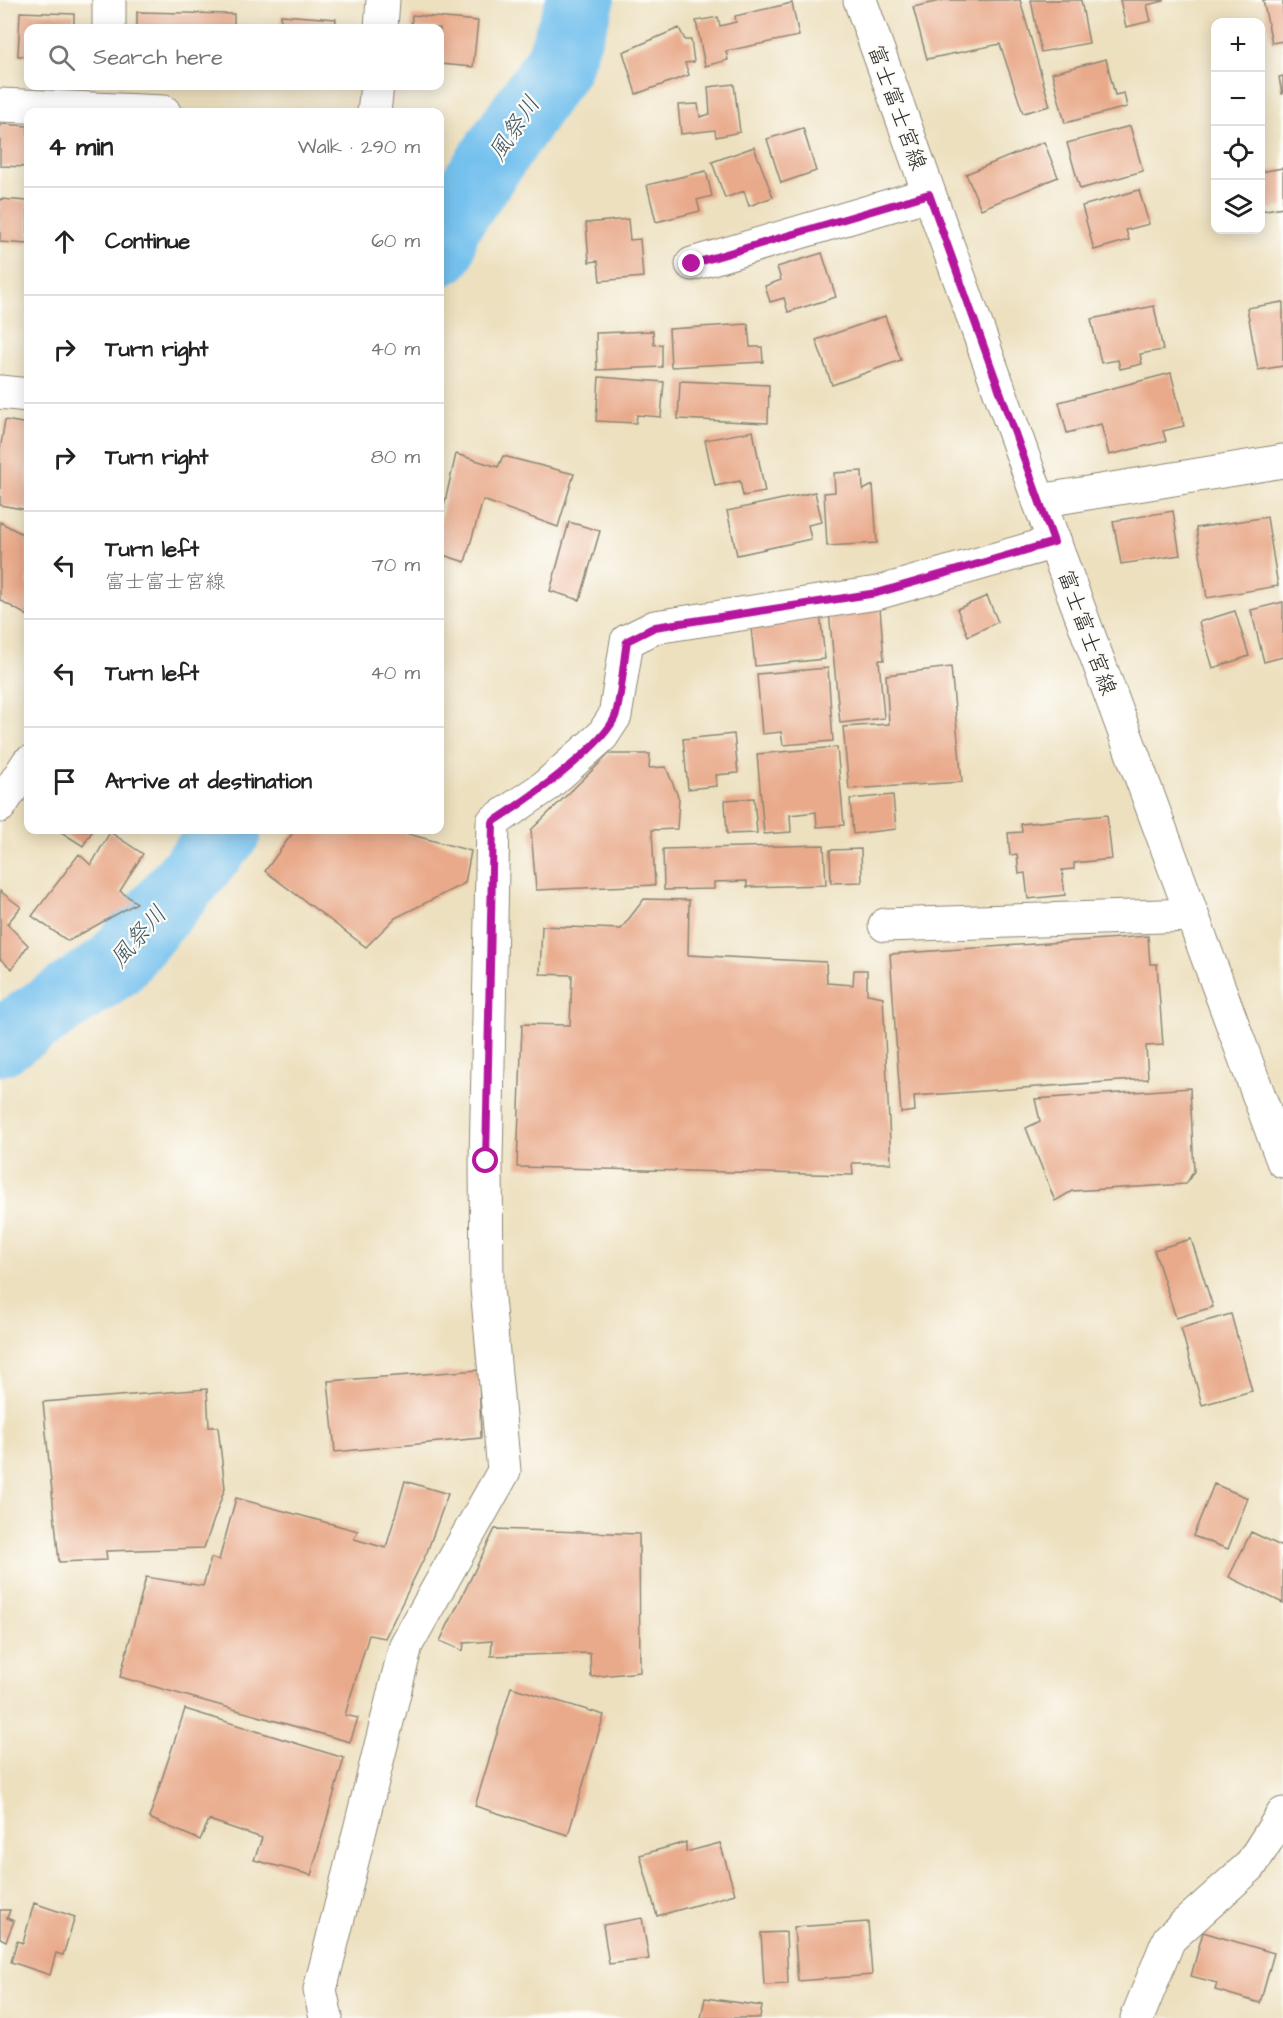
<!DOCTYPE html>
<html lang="en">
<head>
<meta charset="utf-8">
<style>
	:root { --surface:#fff; --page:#f6f6f6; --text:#222; --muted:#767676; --line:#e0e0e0 }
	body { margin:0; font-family:"Architects Daughter","Klee One",sans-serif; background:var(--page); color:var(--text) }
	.controls { position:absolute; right:18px; top:18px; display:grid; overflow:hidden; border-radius:12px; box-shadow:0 3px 15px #0003 }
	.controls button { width:54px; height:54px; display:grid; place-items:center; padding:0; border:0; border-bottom:2px solid var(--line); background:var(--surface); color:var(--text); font:30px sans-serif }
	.stop { position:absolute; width:18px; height:18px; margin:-14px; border:4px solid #b5179e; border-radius:50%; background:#fff }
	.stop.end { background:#b5179e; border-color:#fff; box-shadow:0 2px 6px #0008 }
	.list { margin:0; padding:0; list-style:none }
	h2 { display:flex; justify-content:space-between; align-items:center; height:78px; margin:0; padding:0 24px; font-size:26px }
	h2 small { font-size:20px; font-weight:400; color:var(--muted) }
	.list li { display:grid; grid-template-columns:39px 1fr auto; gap:18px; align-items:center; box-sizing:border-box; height:108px; padding:0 24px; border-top:2px solid var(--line) }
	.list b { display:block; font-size:22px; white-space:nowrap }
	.list p { margin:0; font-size:20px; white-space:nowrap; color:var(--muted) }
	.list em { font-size:20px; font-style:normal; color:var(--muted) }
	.icon { flex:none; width:33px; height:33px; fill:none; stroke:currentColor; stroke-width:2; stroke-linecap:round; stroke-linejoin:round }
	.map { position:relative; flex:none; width:1283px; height:2018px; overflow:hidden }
	.search { position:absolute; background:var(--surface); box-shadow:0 3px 15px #0003; left:24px; top:24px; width:420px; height:66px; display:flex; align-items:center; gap:15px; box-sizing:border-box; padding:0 21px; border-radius:12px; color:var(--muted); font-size:22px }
	.panel { position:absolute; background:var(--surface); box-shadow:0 3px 15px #0003; left:24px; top:108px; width:420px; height:726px; border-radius:12px }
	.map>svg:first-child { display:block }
</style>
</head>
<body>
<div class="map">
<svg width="1283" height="2018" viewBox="0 0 1283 2018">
	<rect width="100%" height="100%" fill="#fdfcf7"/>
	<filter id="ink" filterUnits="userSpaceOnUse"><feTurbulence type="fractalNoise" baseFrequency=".0167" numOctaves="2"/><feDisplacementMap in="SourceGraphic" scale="12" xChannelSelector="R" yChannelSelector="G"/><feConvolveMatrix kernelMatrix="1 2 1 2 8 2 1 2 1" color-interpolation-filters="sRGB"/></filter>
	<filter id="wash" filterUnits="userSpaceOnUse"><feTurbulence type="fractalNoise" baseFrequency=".008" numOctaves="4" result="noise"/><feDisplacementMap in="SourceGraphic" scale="24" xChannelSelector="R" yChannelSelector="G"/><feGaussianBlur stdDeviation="1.35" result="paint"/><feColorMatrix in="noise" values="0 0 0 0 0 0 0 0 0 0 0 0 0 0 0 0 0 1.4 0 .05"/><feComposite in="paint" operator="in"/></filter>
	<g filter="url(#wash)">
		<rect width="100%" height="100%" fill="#ede0bf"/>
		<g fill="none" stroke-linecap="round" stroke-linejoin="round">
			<!-- river -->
			<path stroke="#74c1ee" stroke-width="68" d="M440,252l6,-26 112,-162 23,-64
				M0,1042l114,-76 114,-136"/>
		</g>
		<g id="blocks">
			<!-- building -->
			<path fill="#e9aa8b" d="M944,0h76l30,106 -27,7 -23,-69 -73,15 -14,-52z
				M1031,0h50l8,43 -48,9z
				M1120,0h44v1l-17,4 4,16 -25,6z
				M1263,0h20v41l-11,2z
				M792,3l7,33 -73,15 2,9 -23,6 -9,-45 22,-4 2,9 16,-4 -1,-6z
				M20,12l54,2v14h-46v28h-10z
				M137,12l97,2v14h-97z
				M281,15l55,4 -1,9h-55z
				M412,15l66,6 -5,46 -33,-3v-36h-29z
				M679,28l6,12h6l3,22 -9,1 4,12 -53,19 -13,-42z
				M1106,59l9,36 9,-2 3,14 -62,16 -13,-50z
				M1283,76v18h-1l-3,-17z
				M734,84l6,48 -24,5 -1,-7 -34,4 -3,-29 20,-1 2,13 10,-3 -2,-27z
				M0,124l28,2v41l-28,-1z
				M1130,126l13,45 -63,18 -13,-46z
				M803,128l13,43 -35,12 -14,-44z
				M1044,142l14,35 -77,32 -15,-35z
				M754,147l19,50 -24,9 -5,-15 -19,7 -13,-36z
				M1283,168v39l-23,4v-39z
				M706,171l6,25 -15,4 3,11 -44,11 -9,-37z
				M1139,190l10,34 -23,6 3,10 -35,10 -12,-44z
				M0,199l28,2v43l-28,-2z
				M628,219l2,21 10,-1 3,38 -43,4 -2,-20 -9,1 -3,-39z
				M822,253l14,44 -48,15 -4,-14 -14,4 -5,-16 16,-6 -4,-13z
				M1283,302v64l-25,4 -11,-62z
				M1154,306l9,44 -23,4 2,10 -22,5 -2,-9 -17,3 -10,-44z
				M885,316l16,44 -69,25 -16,-45z
				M748,324l2,23h12l1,15 -92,5 -2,-38z
				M653,331l1,14 8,-1v23l-65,3 -1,-37z
				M1171,373l13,53 -21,5 3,10 -57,14 -8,-31 -34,9 -8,-31z
				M599,377l65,5 -3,35 -24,-2 -1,8 -40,-2z
				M680,381l89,4 -1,38 -90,-4z
				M5,420l23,4v86l-28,-5v-55z
				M753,431l12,61 -22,4 -3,-15 -25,5 -10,-46z
				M456,454l42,13 5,-11 71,18 -16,53 -75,-27 -18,62 -25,-8v-31z
				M862,471l1,19 10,-5 4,58 -50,3 -3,-53 11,-1 -1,-19z
				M815,492l7,30 -14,3 3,14 -74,16 -10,-44z
				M1173,511l7,44 -59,9 -8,-43z
				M1267,517l11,69 -71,12 -11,-70z
				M0,522l28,15v79l-28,-16z
				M569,522l31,9 -20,69 -30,-9z
				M987,596l11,26 -30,14 -11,-27z
				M1283,602v55l-19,5 -13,-52z
				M880,608l4,52h-5l5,58 -44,5 -11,-111z
				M1235,611l14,45 -36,12 -14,-46z
				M820,613l5,46 -70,7 -4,-39z
				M951,667l11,115 -113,7 -6,-62 46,-3 -3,-49z
				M828,668l5,73 -50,4 -2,-13 -19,2 -5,-60z
				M734,734l4,39 -22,2 1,11 -29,3 -5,-50z
				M837,747l7,78 -27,2 -1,-15 -26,3 1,17 -27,2 -7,-80z
				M609,754h41l-1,14 17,-1 13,32 -2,30 -25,1 3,55 -119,5 -5,-60z
				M893,795l3,34 -43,5 -3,-35z
				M754,798l3,35 -30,1 -2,-34z
				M1107,815l5,44 -38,4v6l-12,1 3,25 -37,4 -3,-26 -6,1 -2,-20 -7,1 -2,-22 14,-1 -1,-8z
				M58,830h35l-10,16z
				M294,831l100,-1 77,21 -6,32 -70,35 -29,29 -101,-76z
				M110,832l33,22 -23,37 17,12 -69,38 -36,-25 47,-62 12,11z
				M824,845l2,40 -79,2v-6l-33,1v7l-50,1 -1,-41z
				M861,849l1,33 -31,1 -1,-33z
				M0,891l21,16 -14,17 21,21 -16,24 -12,-10z
				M644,899l45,1 -1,55 138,7 1,21 26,2 1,-15h13v24l16,3 8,166h-39l1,12 -336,-8 5,-143 48,1 2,-50 -32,-1 2,-48 79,3z
				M1148,936l2,28h7l6,81 -17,1 2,33 -234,17 1,15 -14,2 -11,-159z
				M1190,1088l4,83 -8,13 -114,7 -17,10 -29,-73 14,-7 -5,-22z
				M1191,1239l22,68 -37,11 -22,-68z
				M1231,1314l21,77 -50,14 -21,-77z
				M479,1370l2,68 -146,14 -7,-71z
				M207,1389l2,38h9l7,61 -21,60 -98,3 1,9 -48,2 -16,-160z
				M405,1481l43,13 -21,58 -42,86 -16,-3 -24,80 13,3 -8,24 -230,-65 26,-100 57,9 8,-28 8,2 17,-62 122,33 -4,8 32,9z
				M1214,1484l34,14 -20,51 -35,-13z
				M495,1529l144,5 1,138 -49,5 -1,-24 -99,3 1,-15 -28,2 -1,8 -23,-10z
				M1251,1532l32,15v56l-54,-26z
				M511,1687l93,28 -36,120 -93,-29z
				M185,1709l159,49 -33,117 -57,-15 8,-22 -53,-18 -9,20 -51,-22z
				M686,1842v10l34,-9 15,51 -78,22 -17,-61z
				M34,1903l41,14 -12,38 -7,-2 -6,22 -39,-13 6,-21 6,2z
				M0,1910h10l-3,8 7,3 -8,20 -6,-3z
				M642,1918l7,41 -40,5 -6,-39z
				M868,1922l4,53 -74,6 -4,-54z
				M786,1932l2,52 -24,1 -3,-52z
				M1203,1932l71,21 -14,50 -45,-13 2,-7 -26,-7z
				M705,1998l57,8 -2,12h-59z"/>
		</g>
	</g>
	<g filter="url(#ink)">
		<use href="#blocks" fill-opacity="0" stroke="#8c8675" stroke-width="1.5"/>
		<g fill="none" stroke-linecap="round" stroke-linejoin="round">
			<!-- minor casing -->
			<g stroke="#8c8675" stroke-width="35">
				<path id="minor" d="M109,28v-28
					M381,28l2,-28
					M0,105l164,7
					M374,112l3,-26
					M692,264l237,-70
					M0,392l28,3
					M1039,501l244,-40
					M0,806l28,-43
					M885,925l307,-10
					M326,2018l-6,-28 86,-345 98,-174 -17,-183 -1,-127 7,-339 53,-36 56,-50 13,-20 12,-75 28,-14 222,-34 178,-51
					M1137,2018l32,-79 81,-73 33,-52"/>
			</g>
			<!-- secondary casing -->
			<g stroke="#8c8675" stroke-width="35">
				<path id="secondary" d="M860,0l179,501 244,660"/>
			</g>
			<!-- minor -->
			<use href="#minor" stroke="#fff" stroke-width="33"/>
			<!-- secondary -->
			<use href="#secondary" stroke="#fff" stroke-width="33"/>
		</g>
	</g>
	<g fill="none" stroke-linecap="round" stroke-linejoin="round" filter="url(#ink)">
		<!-- route -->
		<path stroke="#b5179e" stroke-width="8" d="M486,1161l7,-339c29,-19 114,-77 123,-108 6,-23 7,-49 11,-73l28,-14 222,-34 177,-51 -125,-348 -237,70"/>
	</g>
	<g text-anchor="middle" stroke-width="4.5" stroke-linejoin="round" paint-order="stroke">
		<!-- street labels -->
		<g font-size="22" fill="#2b2b2b" stroke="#fdfcf7">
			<text transform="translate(898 107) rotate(70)" y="8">富士富士宮線</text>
			<text transform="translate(1088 632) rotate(70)" y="8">富士富士宮線</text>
		</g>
		<!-- water labels -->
		<g font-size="24" font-style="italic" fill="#415866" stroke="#fdfcf7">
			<text transform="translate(514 128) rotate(-56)" y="8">風祭川</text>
			<text transform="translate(138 936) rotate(-49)" y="8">風祭川</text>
		</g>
	</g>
</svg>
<div class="controls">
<button>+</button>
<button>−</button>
<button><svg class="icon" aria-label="locate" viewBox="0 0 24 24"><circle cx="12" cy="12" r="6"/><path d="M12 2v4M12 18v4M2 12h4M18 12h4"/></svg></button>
<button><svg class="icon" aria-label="layers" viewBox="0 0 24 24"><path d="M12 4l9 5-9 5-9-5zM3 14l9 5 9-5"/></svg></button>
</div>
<div class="stop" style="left:486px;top:1161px"></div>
<div class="stop end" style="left:692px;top:264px"></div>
<div class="search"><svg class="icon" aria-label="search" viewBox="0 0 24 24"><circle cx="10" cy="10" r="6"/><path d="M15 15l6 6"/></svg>Search here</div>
<section class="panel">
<h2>4 min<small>Walk · 290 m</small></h2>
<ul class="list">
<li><svg class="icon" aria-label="ahead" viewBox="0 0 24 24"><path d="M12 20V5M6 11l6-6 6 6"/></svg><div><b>Continue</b></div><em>60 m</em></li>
<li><svg class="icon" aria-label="right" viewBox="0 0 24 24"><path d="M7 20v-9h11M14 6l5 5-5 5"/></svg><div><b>Turn right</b></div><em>40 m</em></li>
<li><svg class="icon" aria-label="right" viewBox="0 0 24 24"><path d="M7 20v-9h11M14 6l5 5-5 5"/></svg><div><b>Turn right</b></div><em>80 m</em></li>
<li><svg class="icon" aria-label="left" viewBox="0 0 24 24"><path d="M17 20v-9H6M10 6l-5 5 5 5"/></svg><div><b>Turn left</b><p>富士富士宮線</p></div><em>70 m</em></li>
<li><svg class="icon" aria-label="left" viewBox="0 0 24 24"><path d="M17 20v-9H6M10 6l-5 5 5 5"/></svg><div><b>Turn left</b></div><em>40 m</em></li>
<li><svg class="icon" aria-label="arrive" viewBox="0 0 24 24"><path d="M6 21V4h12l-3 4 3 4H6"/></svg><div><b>Arrive at destination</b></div></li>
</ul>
</section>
</div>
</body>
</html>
